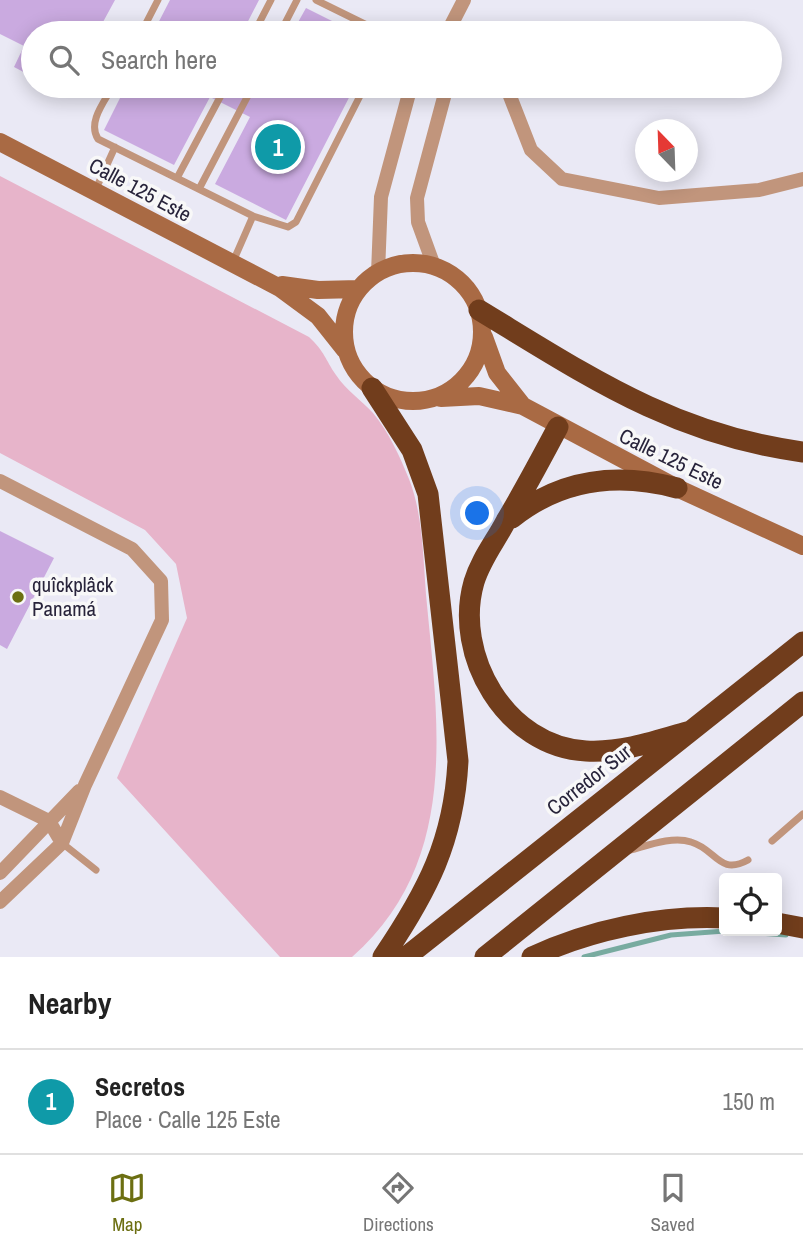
<!DOCTYPE html>
<html lang="en">
<head>
<meta charset="utf-8">
<style>
	:root { --surface:#fff; --page:#f2f2f2; --text:#222; --muted:#767676; --line:#e0e0e0; --accent:#6c6f12 }
	body { margin:0; font-family:"Archivo Narrow",sans-serif; background:var(--page); color:var(--text) }
	.controls { position:absolute; right:21px; bottom:21px; display:grid; overflow:hidden; border-radius:7px; box-shadow:0 4px 18px #0003 }
	.controls button { width:63px; height:63px; display:grid; place-items:center; padding:0; border:0; border-bottom:2px solid var(--line); background:var(--surface); color:var(--text); font:35px sans-serif }
	.compass { position:absolute; left:635px; top:119px; width:63px; height:63px; border-radius:50%; background:var(--surface); box-shadow:0 4px 18px #0003; rotate:337deg }
	.you { position:absolute; left:478px; top:514px; width:24px; height:24px; margin:-18px; border:5px solid #fff; border-radius:50%; background:#1a73e8; box-shadow:0 0 0 10px #1a73e833 }
	.badge { display:grid; place-items:center; width:46px; height:46px; border-radius:50%; background:var(--accent); color:#fff; font-size:23px; font-weight:700 }
	.pin { position:absolute; translate:-50% -50%; border:4px solid #fff; box-shadow:0 2px 7px #0006 }
	.list { margin:0; padding:0; list-style:none }
	h2 { display:flex; justify-content:space-between; align-items:center; height:91px; margin:0; padding:0 28px; font-size:30px }
	h2 small { font-size:23px; font-weight:400; color:var(--muted) }
	.list li { display:grid; grid-template-columns:46px 1fr auto; gap:21px; align-items:center; box-sizing:border-box; height:105px; padding:0 28px; border-top:2px solid var(--line) }
	.list b { display:block; font-size:26px; white-space:nowrap }
	.list p { margin:0; font-size:23px; white-space:nowrap; color:var(--muted) }
	.list em { font-size:23px; font-style:normal; color:var(--muted) }
	.icon { flex:none; width:38px; height:38px; fill:none; stroke:currentColor; stroke-width:2; stroke-linecap:round; stroke-linejoin:round }
	.map { position:relative; flex:none; width:803px; height:957px; overflow:hidden }
	.search { position:absolute; background:var(--surface); box-shadow:0 4px 18px #0003; left:21px; right:21px; top:21px; height:77px; display:flex; align-items:center; gap:18px; box-sizing:border-box; padding:0 24px; border-radius:38px; color:var(--muted); font-size:26px }
	.sheet { height:196px; background:var(--surface) }
	nav { display:flex; justify-content:space-around; align-items:center; box-sizing:border-box; height:98px; border-top:2px solid var(--line); background:var(--surface); font-size:19px; color:var(--muted) }
	nav a { display:grid; justify-items:center; gap:4px }
	nav .on { color:var(--accent) }
	.map>svg:first-child { display:block }
</style>
</head>
<body>
<div class="map">
<svg width="803" height="957" viewBox="0 0 803 957">
	<rect width="100%" height="100%" fill="#eae9f5"/>
	<!-- green -->
	<path fill="#e7b4ca" d="M0,176l309,161c16,15 16,22 27,38 10,15 25,25 37,38 16,19 27,44 36,66 15,38 14,85 18,126 12,125 31,259 -75,352h-72l-163,-179 70,-160 -11,-54 -31,-34 -145,-77z"/>
	<g fill="none" stroke-linecap="round" stroke-linejoin="round">
		<!-- stream -->
		<path stroke="#78aba0" stroke-width="5" d="M733,931l53,4
			M584,957l87,-22 54,-4"/>
	</g>
	<!-- building -->
	<path fill="#caaae0" d="M0,0h115l-18,33h-64v44l-19,-10 10,-21 -24,-12z
		M170,0h89l-17,33h-89z
		M306,8l50,25h-64z
		M126,86h117l18,9 4,-9h90l-69,134 -71,-36 35,-67 -40,-20 -36,68 -70,-35z
		M0,531l54,27 -47,91 -7,-4z"/>
	<g fill="none" stroke-linecap="round" stroke-linejoin="round">
		<!-- lane -->
		<path stroke="#c1957c" stroke-width="7" d="M316,0l67,33
			M141,33l17,-33
			M254,33l17,-33
			M280,33l17,-33
			M113,86c-8,15 -26,36 -15,53l155,77 35,11 8,-5 69,-136
			M177,178l49,-92
			M199,189l54,-103
			M95,191l20,-44
			M232,264l21,-48
			M772,841l31,-27
			M62,843l34,27
			M631,850c18,-5 42,-14 60,-8 25,7 28,34 57,18"/>
		<!-- street -->
		<path stroke="#c1957c" stroke-width="14" d="M447,33l17,-33
			M506,86l25,64 31,29 97,19 100,-8 44,-11
			M434,266l-16,-44 -1,-24 30,-112
			M378,273l3,-76 30,-111
			M0,481l132,68 29,32 1,39 -77,165 -23,58 -62,59
			M0,797l49,24 13,22
			M0,873l79,-82"/>
		<!-- secondary -->
		<path stroke="#a96a44" stroke-width="18" d="M0,142l280,146 38,28 27,34
			M344 332a69 69 0 1 1 138 0a69 69 0 1 1-138 0Z
			M282,285l36,5 41,-1
			M484,337l13,36 26,33
			M441,398l38,-2 44,10 154,82 126,58"/>
		<!-- highway -->
		<path stroke="#713d1c" stroke-width="21" d="M479,310c109,66 195,125 324,142
			M372,388l40,62 16,44 30,267c-4,80 -31,131 -75,196
			M558,427c-17,32 -34,64 -52,94 -11,21 -25,38 -32,61 -21,73 32,165 112,169 36,2 70,-10 104,-20
			M512,518c49,-39 105,-46 165,-30
			M777,923l26,5
			M406,957l397,-315
			M485,957l318,-255
			M532,957c58,-27 128,-42 192,-39"/>
	</g>
	<!-- markers -->
	<circle fill="#6c6f12" stroke="#f8f8f8" stroke-width="2.5" cx="18" cy="597" r="7"/>
	<g text-anchor="middle" stroke-width="7" stroke-linejoin="round" paint-order="stroke">
		<!-- street labels -->
		<g font-size="21" fill="#28243b" stroke="#f8f8f8">
			<text transform="translate(140 190) rotate(28)" y="7">Calle 125 Este</text>
			<text transform="translate(671 459) rotate(26)" y="7">Calle 125 Este</text>
			<text transform="translate(589 780) rotate(-38)" y="7">Corredor Sur</text>
		</g>
		<!-- poi labels -->
		<g font-size="21" fill="#28243b" stroke="#f8f8f8" text-anchor="start">
			<text x="32" y="592">quîckplâck<tspan x="32" dy="24">Panamá</tspan></text>
		</g>
	</g>
</svg>
<div class="controls">
<button><svg class="icon" aria-label="locate" viewBox="0 0 24 24"><circle cx="12" cy="12" r="6"/><path d="M12 2v4M12 18v4M2 12h4M18 12h4"/></svg></button>
</div>
<svg class="compass" viewBox="-18 -18 36 36"><path d="M0-13l5 13h-10z" fill="#e53935"/><path d="M0 13l5-13h-10z" fill="#767676"/></svg>
<div class="you"></div>
<div class="pin badge" style="left:278px;top:147px;background:#0f9aa8">1</div>
<div class="search"><svg class="icon" aria-label="search" viewBox="0 0 24 24"><circle cx="10" cy="10" r="6"/><path d="M15 15l6 6"/></svg>Search here</div>
</div>
<section class="sheet">
<h2>Nearby<small></small></h2>
<ul class="list">
<li><span class="badge" style="background:#0f9aa8">1</span><div><b>Secretos</b><p>Place · Calle 125 Este</p></div><em>150 m</em></li>
</ul>
</section>
<nav>
<a class="on"><svg class="icon" aria-label="map" viewBox="0 0 24 24"><path d="M3 6l6-2 6 2 6-2v14l-6 2-6-2-6 2zM9 4v14M15 6v14"/></svg>Map</a>
<a><svg class="icon" aria-label="directions" viewBox="0 0 24 24"><path d="M12 3l9 9-9 9-9-9zM9 14v-3h6M13 9l2 2-2 2"/></svg>Directions</a>
<a><svg class="icon" aria-label="saved" viewBox="0 0 24 24"><path d="M7 4h10v16l-5-4-5 4z"/></svg>Saved</a>
</nav>
</body>
</html>
